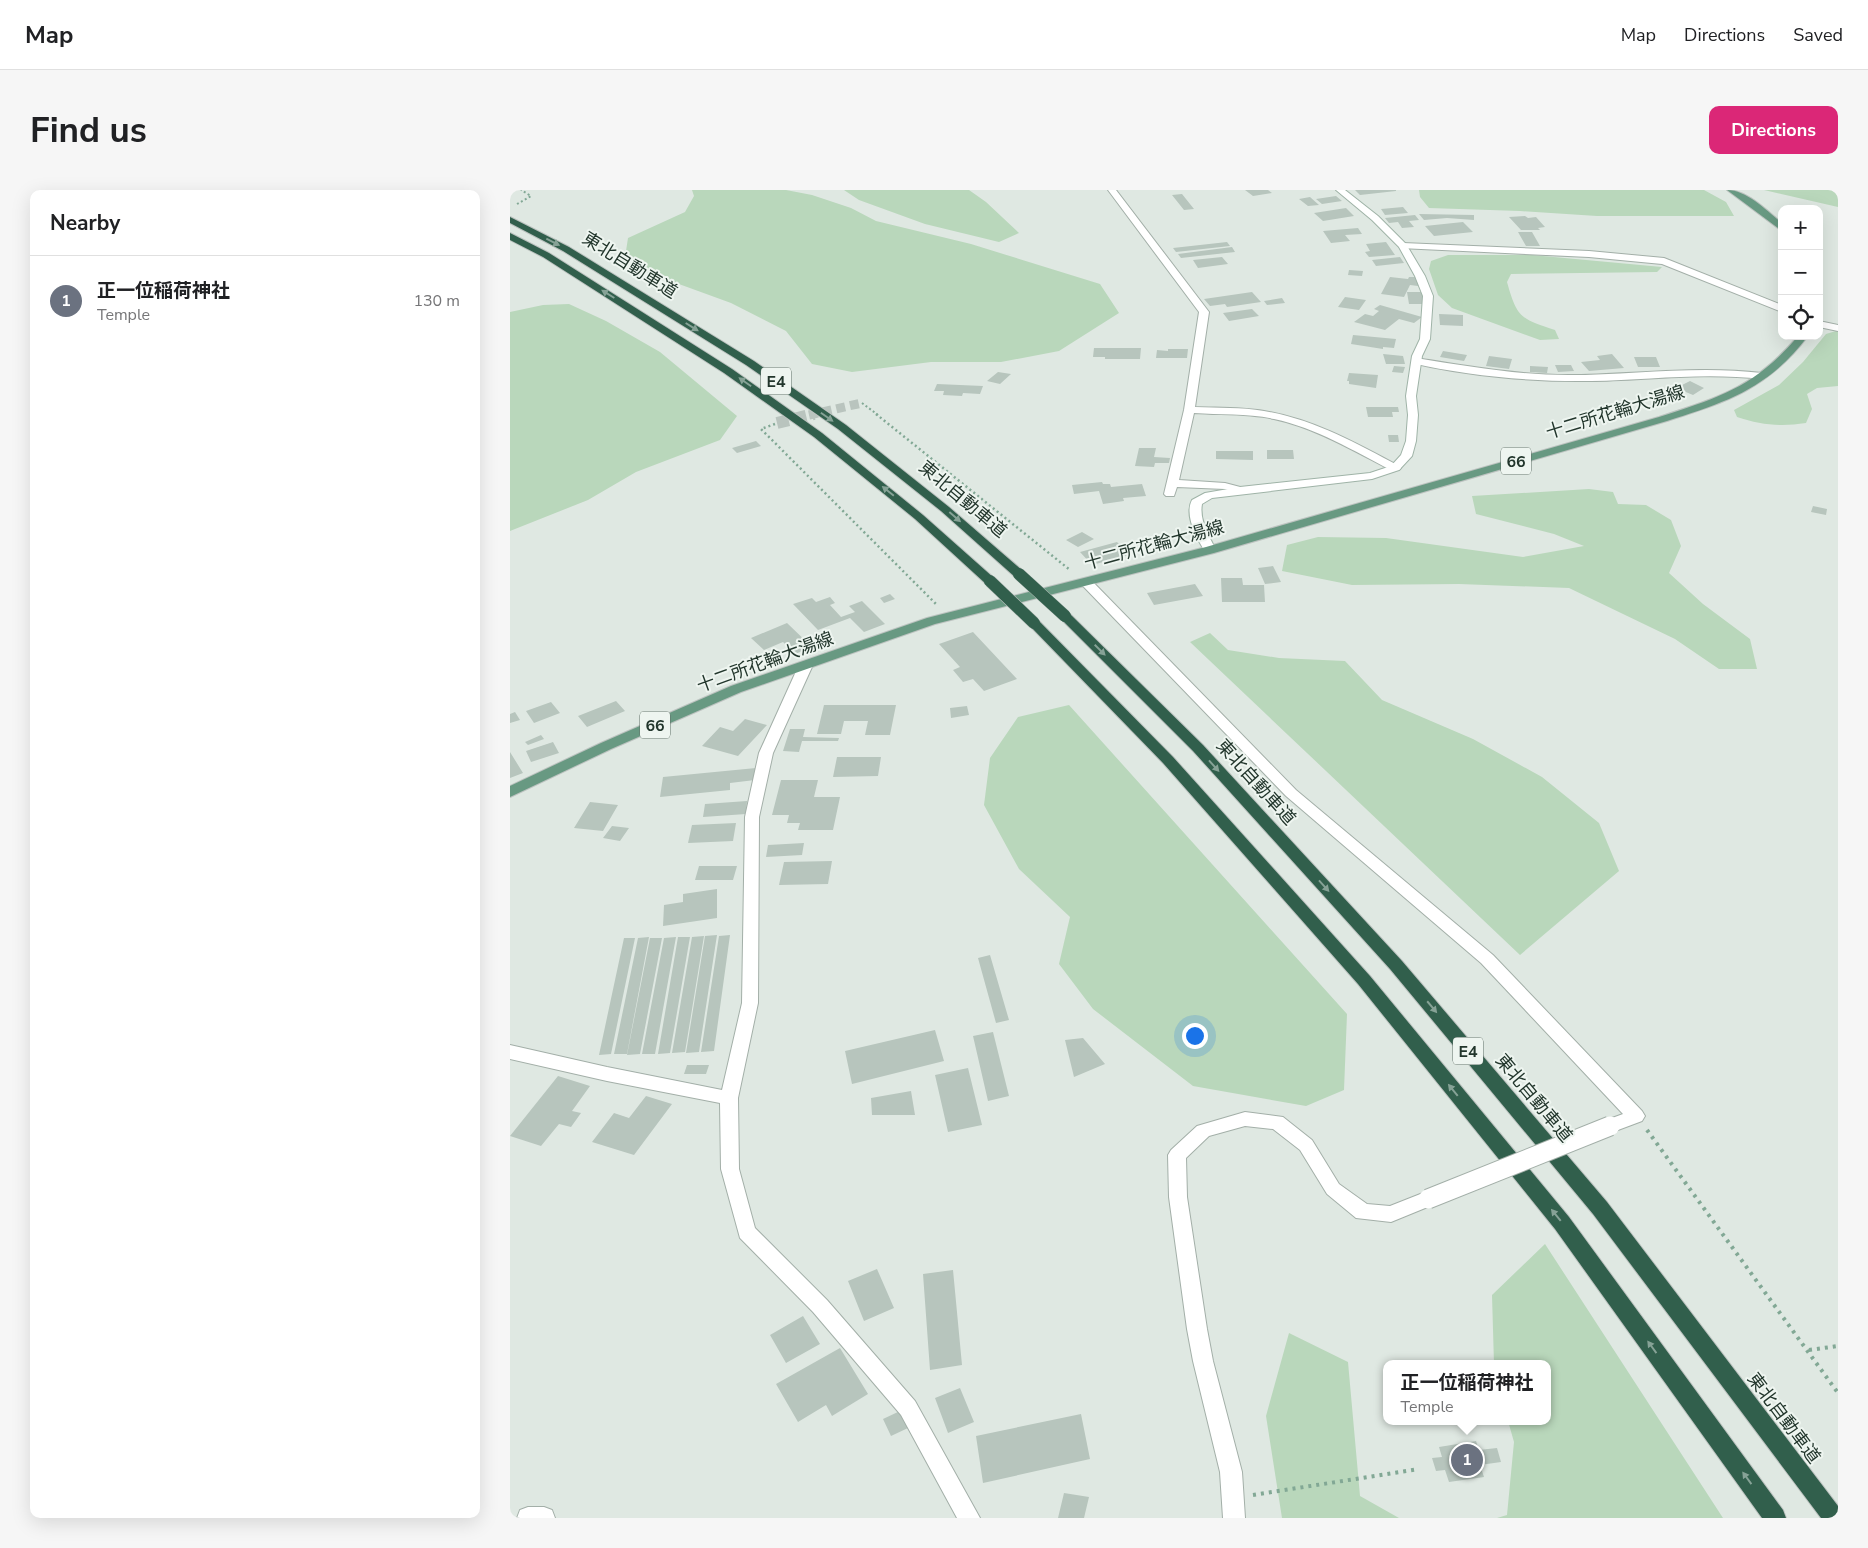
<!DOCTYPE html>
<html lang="en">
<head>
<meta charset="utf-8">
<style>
	:root { --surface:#fff; --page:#f6f6f6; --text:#202124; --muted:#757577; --line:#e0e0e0; --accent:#db2777 }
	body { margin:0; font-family:"Nunito Sans","Noto Sans JP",sans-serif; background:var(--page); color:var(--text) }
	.controls { position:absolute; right:15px; top:15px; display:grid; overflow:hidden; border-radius:10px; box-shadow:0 5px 20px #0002 }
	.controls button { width:45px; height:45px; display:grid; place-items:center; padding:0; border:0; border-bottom:1px solid var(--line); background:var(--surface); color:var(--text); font:25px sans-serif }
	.you { position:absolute; left:684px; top:845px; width:18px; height:18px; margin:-12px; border:4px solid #fff; border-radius:50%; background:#1a73e8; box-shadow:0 0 0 8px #1a73e833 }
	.badge { display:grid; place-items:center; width:32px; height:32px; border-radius:50%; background:var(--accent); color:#fff; font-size:16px; font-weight:700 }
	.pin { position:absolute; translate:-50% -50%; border:2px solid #fff; box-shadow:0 1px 5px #0006 }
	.popup { position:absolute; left:873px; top:1170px; width:168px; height:65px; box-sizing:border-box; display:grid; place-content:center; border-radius:10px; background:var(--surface); filter:drop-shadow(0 1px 4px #0005); font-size:16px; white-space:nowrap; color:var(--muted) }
	.popup b { font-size:19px; color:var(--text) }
	.popup::after { content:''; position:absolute; left:50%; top:100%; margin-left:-10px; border:10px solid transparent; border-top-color:var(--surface) }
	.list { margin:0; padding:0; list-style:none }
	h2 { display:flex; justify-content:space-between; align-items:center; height:65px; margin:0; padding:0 20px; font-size:21px }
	h2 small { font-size:16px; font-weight:400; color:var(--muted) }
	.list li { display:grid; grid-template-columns:32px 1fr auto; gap:15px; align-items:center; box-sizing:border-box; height:90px; padding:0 20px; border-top:1px solid var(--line) }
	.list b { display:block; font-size:19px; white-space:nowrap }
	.list p { margin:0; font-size:16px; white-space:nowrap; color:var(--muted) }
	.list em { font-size:16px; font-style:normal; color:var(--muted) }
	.icon { flex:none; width:28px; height:28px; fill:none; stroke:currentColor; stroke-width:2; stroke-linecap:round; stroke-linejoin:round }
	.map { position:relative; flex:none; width:1328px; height:1328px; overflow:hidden; border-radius:10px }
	header { display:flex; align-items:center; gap:30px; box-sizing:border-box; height:70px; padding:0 25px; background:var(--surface); border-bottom:1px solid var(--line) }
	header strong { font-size:24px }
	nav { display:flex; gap:28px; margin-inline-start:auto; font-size:18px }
	.intro { display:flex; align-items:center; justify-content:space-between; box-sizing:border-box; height:120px; padding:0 30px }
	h1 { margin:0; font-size:35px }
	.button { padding:12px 22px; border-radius:10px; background:var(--accent); color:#fff; font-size:18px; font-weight:700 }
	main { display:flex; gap:30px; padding:0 30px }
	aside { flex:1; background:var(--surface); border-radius:10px; box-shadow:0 5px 20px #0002 }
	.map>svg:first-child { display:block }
</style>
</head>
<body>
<header>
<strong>Map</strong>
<nav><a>Map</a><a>Directions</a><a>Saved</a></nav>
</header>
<div class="intro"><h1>Find us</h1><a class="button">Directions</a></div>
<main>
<aside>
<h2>Nearby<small></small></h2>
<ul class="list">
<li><span class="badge" style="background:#6b7280">1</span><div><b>正一位稲荷神社</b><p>Temple</p></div><em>130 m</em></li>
</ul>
</aside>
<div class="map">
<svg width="1328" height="1328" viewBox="0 0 1328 1328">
	<rect width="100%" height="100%" fill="#dfe8e2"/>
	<!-- green -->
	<path fill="#b9d7bb" d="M182,0h94l26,5 39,13 25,13 95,23 129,40 19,29 -60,38 -58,11h-70l-79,10 -40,-8 -26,-33 -55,-28 -107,-39 4,-26 57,-26 9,-16z
		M334,0h125l17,12 33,31 -20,9 -74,-18 -66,-24z
		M909,0h285l22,12 8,14h-137l-77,-5 -91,-3 -9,-11z
		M1254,0h74v17z
		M938,65h84l130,12 -5,5 -146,2 -4,8c10,36 14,37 48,48l4,9 -19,1 -88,-32 -14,-13 -9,-26 2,-8z
		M59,114l37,17 54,31 77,64 -17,24 -84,32 -48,28 -78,31v-219l33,-7z
		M1326,141h2v55l-21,2 -10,6 5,15 -6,14c-25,4 -45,2 -69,-6l-3,-7 45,-25 24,-23 23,-28z
		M1079,299l24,3 5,12 28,1 25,15 10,26 -12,27 34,31 47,35 7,30h-38l-44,-30 -106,-51 -110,-4 -107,1 -70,-14 5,-26 31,-8 68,1 137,19 61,-11 -30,-12 -78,-20 -4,-18z
		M700,443l18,17 51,8 66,3 37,39 91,39 69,38 57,46 20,48 -99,84 -330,-313z
		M559,515l278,309 -3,76 -38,16 -113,-20 -100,-77 -34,-45 11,-47 -51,-48 -35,-64 6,-47 28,-41z
		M1035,1054l178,274h-226l10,-3 7,-73 -6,-21h39v-57h-53l-2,-69z
		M779,1143l59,29 12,134 39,22h-117l-16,-102z"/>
	<!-- building -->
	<path fill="#b7c5bd" d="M735,0h23l4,3 -19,3z
		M845,0h41v1l-36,4z
		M672,4l12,15 -10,1 -12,-15z
		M826,6l6,5 -20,3 -6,-5z
		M800,7l9,8 -11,1 -9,-7z
		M893,17l5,6 -23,2 -4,-6z
		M836,18l8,8 -31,5 -9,-8z
		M909,24l55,1v5l-27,-2 -23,2z
		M905,25l4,5 -10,1 5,6 -12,1 -4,-6 -9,1 -4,-5z
		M1015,26l3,2 8,-1 9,10 -7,1 2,2h-19l-12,-13z
		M953,32l10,10 -39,4 -9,-10z
		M848,38l4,6 -17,1 5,6 -19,2 -8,-12z
		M1008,42h14l8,14h-14z
		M717,52l3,4 -54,6 -3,-4z
		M876,52l9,13 -26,2 -4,-5 5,-1 -4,-7z
		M722,57l3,5 -54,6 -3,-4z
		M712,67l6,7 -30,4 -5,-8z
		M890,67l4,6 -28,3 -4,-6z
		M839,80l14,1 -1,5 -14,-1z
		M880,87l18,2 1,-2h7l4,5 -2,4 -8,-1 -6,12 -23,-3z
		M742,102l9,10 -34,5 -2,-3 -15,2 -6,-7z
		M897,102h15l2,12h-15z
		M835,107l21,3 -7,10 -21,-3z
		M772,108l3,5 -18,2 -3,-4z
		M870,115l42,12 -8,6 -15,-4 -14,11 -31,-8 11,-8 8,2 6,-5 -5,-2z
		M742,119l7,7 -30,5 -6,-8z
		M929,124l24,1v11l-23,-1z
		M843,145l43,4 -2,9 -11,-1v2l-32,-5z
		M584,158h47l-1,11h-35v-2h-12z
		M658,159h20l-1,9h-31l1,-8 11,1z
		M933,161l24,4 -3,6 -24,-4z
		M873,164l20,2 2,8h-19z
		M1102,164l12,14 -35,3 -8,-9 19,-2 -3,-4z
		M979,166l23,3 -3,10 -23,-3z
		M1124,167h22l4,10h-22z
		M1045,175h16l3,6 -16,1z
		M884,176l11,1 -2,6 -11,-1z
		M1020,176l18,1 -1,6 -17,-1z
		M488,182l13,2 -11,10 -13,-3z
		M839,183l29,2 -2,13 -27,-4v-3h-2z
		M1180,191l14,7 -11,7 -17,-7z
		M427,194l46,2 -3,8 -17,-1 -1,3 -19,-1 1,-4h-10z
		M856,217h32l1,5h-7l1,5h-25z
		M878,245h10l1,7h-10z
		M246,251l5,5 -24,7 -5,-5z
		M629,258h17l-2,9 16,1 -1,5h-14l-1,4 -19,-1z
		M757,260h26l1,9h-27z
		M706,261h37v9l-37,-1z
		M592,292l1,2h7l1,3 31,-3 4,12 -23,2 1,3 -21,3 -4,-13 -25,3 -2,-9z
		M1303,316l14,3 -1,6 -15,-3z
		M572,342l12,7 -16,8 -12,-7z
		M607,352l12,13 -37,10 -12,-13z
		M763,376l8,16 -16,2 -7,-16z
		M711,388h21l1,7h21l1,17h-43z
		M685,394l8,12 -49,9 -7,-12z
		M380,404l5,5 -11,4 -4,-5z
		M320,407l5,6 -5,2 11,12 14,-5 -6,-6 13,-5 23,23 -21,8 -14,-14 -32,12 -25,-26 19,-6 4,4z
		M277,433l25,24 -17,7 -12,-12 -19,8 -13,-12z
		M463,442l44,47 -33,12 -11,-12 -10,3 -10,-12 7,-3 -21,-23z
		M106,511l9,10 -38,16 -9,-11z
		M41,512l9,11 -26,10 -8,-12z
		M314,515h72l-6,30h-25l3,-14h-24l-3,13h-24z
		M457,516l2,9 -18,3 -1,-10z
		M5,522l5,8 -10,3v-9z
		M235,529l22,6 -29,31 -36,-10 18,-19 13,4z
		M280,539h15l-2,8 36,1 -1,3h-36l-3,11 -16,-1z
		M31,545l3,4 -16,6 -3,-3z
		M43,552l6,11 -28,9 -5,-11z
		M0,562l13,21 -13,5z
		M327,567h44l-3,19 -45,1z
		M246,578l-1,12 -25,3v7l-70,7 3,-20z
		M271,590h37l-4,17h26l-7,33h-35l2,-7h-13l2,-8h-17z
		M237,611l-1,13 -43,3 2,-13z
		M80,612l28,3 -15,26 -29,-3z
		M226,633l-3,18 -45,2 4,-18z
		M102,636l17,2 -9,13 -17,-3z
		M294,653l-2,12 -36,2 2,-12z
		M322,671l-4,23 -49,1 5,-23z
		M189,676h38l-4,14h-38z
		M207,699v29l-54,8 1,-21 19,-3v-8z
		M207,745l-18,117 -13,1 19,-117z
		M220,745l-16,116 -13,1 18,-116z
		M194,746l-19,116 -13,1 20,-116z
		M139,747l-22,117h-13l24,-116z
		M166,747l-21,117h-13l22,-116z
		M168,747h12l-20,116 -12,1z
		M114,748h11l-24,116 -12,1z
		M140,748h12l-22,116 -13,1z
		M480,765l19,65 -13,3 -18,-65z
		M425,840l9,31 -92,23 -7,-33z
		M483,842l16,64 -21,5 -15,-65z
		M573,848l22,26 -31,13 -9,-37z
		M177,875h22l-3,9h-22z
		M458,878l14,57 -34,7 -13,-57z
		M48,886l32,10 -18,25 9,2 -10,14 -12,-3 -18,22 -31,-10z
		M401,901l4,24h-43l-1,-17z
		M136,906l26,8 -38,51 -42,-13 22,-29 15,5z
		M367,1079l17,39 -30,13 -16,-40z
		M443,1080l9,95 -32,5 -7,-96z
		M293,1126l17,28 -34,19 -16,-28z
		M330,1158l28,46 -36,22 -6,-11 -28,17 -22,-38z
		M450,1198l14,34 -26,11 -13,-35z
		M390,1221l8,17 -17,8 -8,-17z
		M571,1224l9,45 -107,24 -7,-47z
		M966,1251l3,9 18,-2 4,14 -21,3 4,12 -35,5 -4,-12 -9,1 -4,-13 10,-1 -3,-10z
		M554,1303l25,4 -5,21h-26z"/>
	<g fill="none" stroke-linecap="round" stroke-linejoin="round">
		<!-- street-tunnel-far1 -->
		<path stroke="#b9c4be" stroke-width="9" stroke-dasharray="9 5" stroke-linecap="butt" d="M299,225l53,-12"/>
		<!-- street-tunnel -->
		<path stroke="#b9c4be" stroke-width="12" stroke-dasharray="12 6" stroke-linecap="butt" d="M267,233l37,-9"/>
		<!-- street casing -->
		<g stroke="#a3afa8" stroke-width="2">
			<path id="street" d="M598,0h8l93,122 -14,95c23,1 46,0 69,4 49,8 92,32 135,55l2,2 -2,2h-8c-37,-19 -75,-42 -117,-51 -26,-6 -54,-4 -80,-6l-15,67 46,3 19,5 2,2 -6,3 -15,-4 -48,-2 -3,9h-8l-2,-2 20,-84 15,-98z
				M893,53l186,8 75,7 118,47v7l-120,-48 -73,-7 -189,-9 -1,-2z
				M1309,131l19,4v6l-19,-4z
				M906,168c50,8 101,17 152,17 65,0 129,-10 194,-2l5,3 -5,3c-58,-7 -114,1 -171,2 -56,1 -124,-5 -179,-18v-4z
				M576,388l4,1 206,211 197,165 149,156 3,5 -3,5 -32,12 -6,-2 -3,-5 3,-5 19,-7 -142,-151 -195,-167 -204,-211 -2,-3z
				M295,473l7,4 -39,86 -14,64 -1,186 -20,95 1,71 16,59 72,72 88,101 65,117h-23l-56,-103 -88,-103 -73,-74 -19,-69 -1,-66 -113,-22 -97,-22v-14l97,22 115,23 20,-87 3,-186 14,-64 39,-86z
				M735,922l38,5 29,23 27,44 28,20 23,2 38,-15 7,3 2,5 -2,5 -44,18 -35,-4 -29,-24 -27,-44 -27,-21 -28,-3 -36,10 -23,22 1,39 20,132 6,32 29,111 3,46h-22l-3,-46 -27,-111 -6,-32 -18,-132 -1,-42 3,-5 26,-24z
				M18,1317h16l8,3 3,8h-38l3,-8z"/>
		</g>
		<!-- secondary casing -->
		<g stroke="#9fb3a7" stroke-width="2">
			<path id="secondary" d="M826,0h9l33,26 28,28 19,32 8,20 -3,43 -8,17 -6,40 2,19 -2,26 -4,15 -13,14 -27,9 -160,19 -10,6c-3,16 7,32 14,46l-2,3h-8c-9,-14 -22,-38 -14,-53l13,-7 35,-6 130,-14 21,-7 10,-11 5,-14 2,-26 -2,-19 6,-40 8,-17 3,-43 -8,-20 -16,-29 -27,-27z"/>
		</g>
		<!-- primary casing -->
		<g stroke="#bdc3c0" stroke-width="2">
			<path id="primary" d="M1217,0c20,0 40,21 55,33v8z
				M1288,146h10c-40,53 -82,66 -141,85l-453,132 -279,71 -194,68 -130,57 -101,48v-11l91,-43 130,-57 196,-68 279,-71 453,-130c61,-20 96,-30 139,-81z"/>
		</g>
		<!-- highway casing -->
		<g stroke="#bdc3c0" stroke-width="2">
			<path id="highway" d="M0,27l59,30 185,114 92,64 103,82 74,64 2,3 -2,3h-8l-74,-66 -103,-82 -92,-64 -183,-114 -53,-28z
				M0,43l39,20 183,116 90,64 101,82 71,63 2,3 -2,3h-8l-71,-65 -101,-82 -90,-64 -181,-116 -33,-17z
				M555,422l4,1 134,132 199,216 205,241 231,304v12h-17l-228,-304 -203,-245 -197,-218 -132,-132 -2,-3z
				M524,429l4,1 135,137 197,219 199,241 214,293 3,8h-24l-207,-289 -197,-245 -195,-221 -133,-137 -2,-3 2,-3z"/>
		</g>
		<!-- path-far2 -->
		<path stroke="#82a895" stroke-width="2" stroke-dasharray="2 2.5" stroke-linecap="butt" d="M7,14l14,-8 -10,-6
			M352,213l16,12"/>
		<!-- path-far1 -->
		<path stroke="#82a895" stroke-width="2.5" stroke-dasharray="2 3" stroke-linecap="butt" d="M366,224l194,156
			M265,234l-14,5 176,176"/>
		<!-- path -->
		<path stroke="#82a895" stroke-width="4" stroke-dasharray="3 5" stroke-linecap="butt" d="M1137,940l191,263
			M1299,1160l29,-4
			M743,1305l166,-26"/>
		<!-- street -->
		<use href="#street" fill="#fff" fill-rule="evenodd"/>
		<!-- secondary -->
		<use href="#secondary" fill="#fff" fill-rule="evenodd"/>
		<!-- primary -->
		<use href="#primary" fill="#689982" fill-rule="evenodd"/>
		<!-- highway -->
		<use href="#highway" fill="#315f4c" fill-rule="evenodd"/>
		<!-- street-bridge casing -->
		<g stroke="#a3afa8" stroke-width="21" stroke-linecap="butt">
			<path id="street-bridge" d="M918,1009l182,-73"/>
		</g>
		<!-- highway-bridge casing -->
		<g stroke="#bdc3c0" stroke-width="13" stroke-linecap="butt">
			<path id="highway-bridge" d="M509,384l46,42
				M480,391l44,42"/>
		</g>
		<!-- street-bridge -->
		<use href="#street-bridge" stroke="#fff" stroke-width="19"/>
		<!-- highway-bridge -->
		<use href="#highway-bridge" stroke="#315f4c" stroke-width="12"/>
	</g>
	<!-- one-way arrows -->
	<defs><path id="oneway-solid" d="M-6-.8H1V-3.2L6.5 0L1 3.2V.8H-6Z" transform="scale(1.25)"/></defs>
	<g fill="#86a296">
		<use href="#oneway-solid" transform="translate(43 52) rotate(27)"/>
		<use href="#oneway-solid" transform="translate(98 104) rotate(-148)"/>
		<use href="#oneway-solid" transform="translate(182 137) rotate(32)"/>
		<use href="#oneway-solid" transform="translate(235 192) rotate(-145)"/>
		<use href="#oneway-solid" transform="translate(317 227) rotate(35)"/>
		<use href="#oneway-solid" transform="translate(378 301) rotate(-141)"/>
		<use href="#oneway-solid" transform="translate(445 327) rotate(41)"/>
		<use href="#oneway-solid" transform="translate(590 460) rotate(45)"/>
		<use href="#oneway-solid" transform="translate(704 576) rotate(48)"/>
		<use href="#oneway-solid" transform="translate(814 696) rotate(48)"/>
		<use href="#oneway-solid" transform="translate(922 817) rotate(50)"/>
		<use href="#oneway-solid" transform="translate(943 900) rotate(-129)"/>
		<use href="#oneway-solid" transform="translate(1046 1025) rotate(-129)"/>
		<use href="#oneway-solid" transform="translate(1142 1157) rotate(-126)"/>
		<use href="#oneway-solid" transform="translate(1237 1288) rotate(-126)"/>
	</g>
	<g text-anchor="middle" stroke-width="4" stroke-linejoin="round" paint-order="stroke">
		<!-- shield labels -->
		<g fill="#eef5f0" stroke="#5f6f67" stroke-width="1">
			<rect x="251" y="177.5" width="30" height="27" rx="4"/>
			<rect x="991" y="257.5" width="30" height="27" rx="4"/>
			<rect x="130" y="521.5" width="30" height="27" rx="4"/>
			<rect x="943" y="847.5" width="30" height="27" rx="4"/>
		</g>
		<g font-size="16" font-weight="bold" fill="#22362c">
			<text x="266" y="197">E4</text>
			<text x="1006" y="277">66</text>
			<text x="145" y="541">66</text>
			<text x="958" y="867">E4</text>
		</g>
		<!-- street labels -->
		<g font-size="18" fill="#22362c" stroke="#eef5f0">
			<text transform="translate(120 75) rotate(32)" y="6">東北自動車道</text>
			<text transform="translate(1105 222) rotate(-17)" y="6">十二所花輪大湯線</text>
			<text transform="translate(453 309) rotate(40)" y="6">東北自動車道</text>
			<text transform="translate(644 355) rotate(-15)" y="6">十二所花輪大湯線</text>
			<text transform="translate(255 472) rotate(-20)" y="6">十二所花輪大湯線</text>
			<text transform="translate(746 592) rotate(48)" y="6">東北自動車道</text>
			<text transform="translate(1024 908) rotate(50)" y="6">東北自動車道</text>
			<text transform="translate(1274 1228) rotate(53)" y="6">東北自動車道</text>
		</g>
	</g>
</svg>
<div class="controls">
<button>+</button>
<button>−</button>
<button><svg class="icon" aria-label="locate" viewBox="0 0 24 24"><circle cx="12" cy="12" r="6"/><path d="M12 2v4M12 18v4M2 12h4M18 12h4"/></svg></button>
</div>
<div class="you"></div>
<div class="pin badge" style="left:957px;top:1270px;background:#6b7280">1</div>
<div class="popup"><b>正一位稲荷神社</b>Temple</div>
</div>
</main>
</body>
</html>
